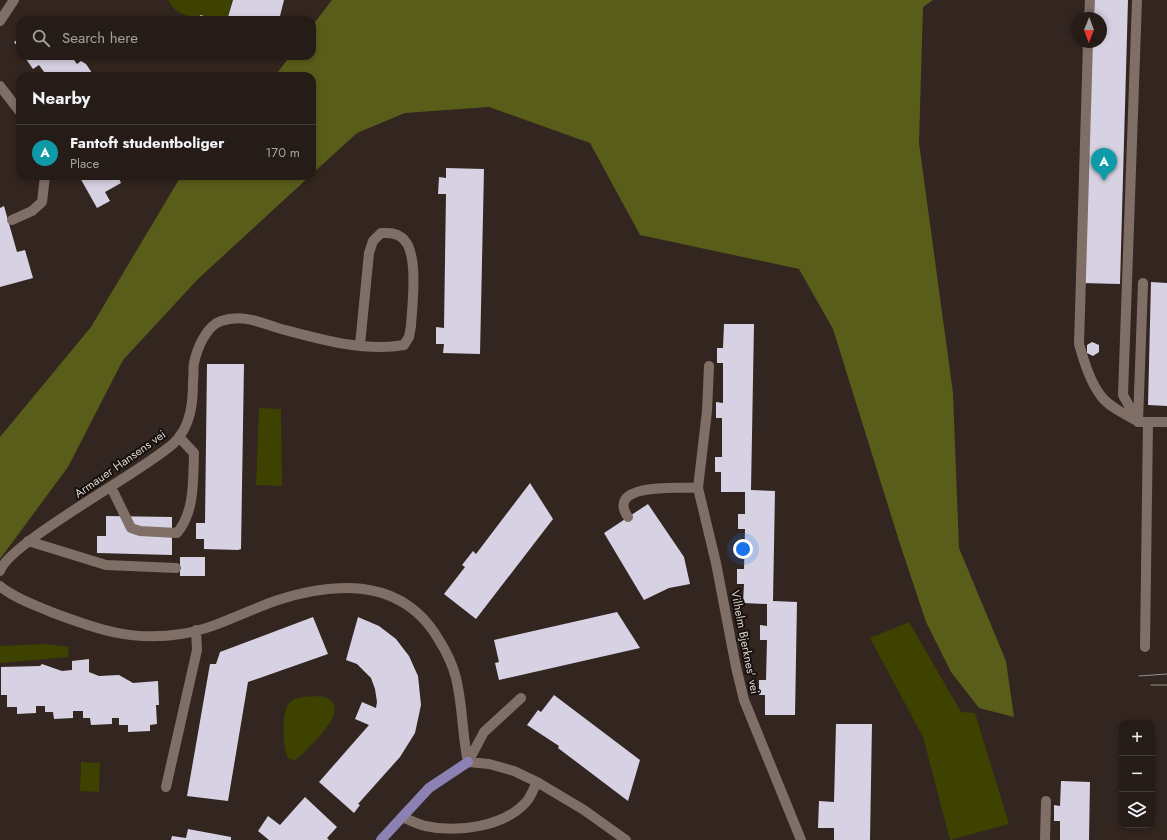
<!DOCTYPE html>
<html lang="en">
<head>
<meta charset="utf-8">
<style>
	:root { --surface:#261c17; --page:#322924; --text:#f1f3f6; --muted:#a4a1a1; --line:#423a36; --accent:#1a73e8 }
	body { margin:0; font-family:Jost,sans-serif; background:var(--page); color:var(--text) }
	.controls { position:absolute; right:12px; bottom:12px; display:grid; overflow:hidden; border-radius:8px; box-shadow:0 2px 6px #0003 }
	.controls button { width:36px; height:36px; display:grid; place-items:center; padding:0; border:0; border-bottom:1px solid var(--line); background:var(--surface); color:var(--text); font:20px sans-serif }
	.compass { position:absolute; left:1071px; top:12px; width:36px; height:36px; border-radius:50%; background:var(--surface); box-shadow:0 2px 6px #0003; rotate:181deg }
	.you { position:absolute; left:743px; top:549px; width:14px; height:14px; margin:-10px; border:3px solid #fff; border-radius:50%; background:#1a73e8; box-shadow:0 0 0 6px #1a73e833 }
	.badge { display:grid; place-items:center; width:26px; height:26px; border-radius:50%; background:var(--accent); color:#fff; font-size:13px; font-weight:700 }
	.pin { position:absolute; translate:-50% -33px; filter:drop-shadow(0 1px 2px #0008) }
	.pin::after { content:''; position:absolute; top:21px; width:14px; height:12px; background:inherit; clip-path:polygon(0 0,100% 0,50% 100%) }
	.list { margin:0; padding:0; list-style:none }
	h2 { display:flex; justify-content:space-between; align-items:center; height:52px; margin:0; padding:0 16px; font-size:17px }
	h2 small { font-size:13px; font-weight:400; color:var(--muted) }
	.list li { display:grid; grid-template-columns:26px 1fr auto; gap:12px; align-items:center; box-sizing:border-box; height:56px; padding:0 16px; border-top:1px solid var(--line) }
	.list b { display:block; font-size:15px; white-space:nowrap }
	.list p { margin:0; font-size:13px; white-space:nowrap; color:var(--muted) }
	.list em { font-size:13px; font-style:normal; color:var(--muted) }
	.icon { flex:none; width:22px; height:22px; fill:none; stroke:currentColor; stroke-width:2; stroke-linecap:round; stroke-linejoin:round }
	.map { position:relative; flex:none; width:1167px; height:840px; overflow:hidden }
	.search { position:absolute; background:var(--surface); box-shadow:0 2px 6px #0003; left:16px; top:16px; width:300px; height:44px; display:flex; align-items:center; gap:10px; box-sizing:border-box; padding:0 14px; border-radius:12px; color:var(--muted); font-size:15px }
	.panel { position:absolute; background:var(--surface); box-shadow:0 2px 6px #0003; left:16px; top:72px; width:300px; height:108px; border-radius:12px }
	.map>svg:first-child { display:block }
</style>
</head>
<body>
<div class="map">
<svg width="1167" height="840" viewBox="0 0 1167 840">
	<rect width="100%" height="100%" fill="#33251f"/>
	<!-- green -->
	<path fill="#3e4200" d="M168,0h64l-4,18c-21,0 -49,4 -60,-18z
		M259,408l22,1 1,77 -26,-1z
		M909,622l52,90 14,1 34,111 -59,16 -27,-103 -53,-99z
		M45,644l24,3 -1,10 -68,6v-17z
		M320,696c39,8 -10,49 -21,61l-4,3 -6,-1c-7,-9 -8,-49 1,-57 8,-7 21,-5 30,-6z
		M81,762l19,1 -1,29 -19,-1z"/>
	<!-- forest -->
	<path fill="#585d19" d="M332,0h601l-10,7 -4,136 34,250 6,155 47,113 8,56 -35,-9 -28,-36 -25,-50 -26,-78 -67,-215 -34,-60 -159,-34 -50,-92 -101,-36 -84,6 -48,20 -45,41v-98h-37l15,-20h22v-30z
		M181,176h129l-112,103 -75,81 -55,107 -68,92v-122l91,-110z"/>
	<!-- building -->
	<path fill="#d7d2e3" d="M233,0h51l-5,20h-37l-14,-3z
		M1090,0h38l-8,284 -38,-1 6,-241h13v-24h-12z
		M200,15l8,2v3h-9z
		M20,38v12l-6,-8z
		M24,56h47l6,8 4,-3 5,3 8,12h-47l-8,-11 -6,4z
		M446,168l38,1 -4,185 -37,-1 1,-9h-8v-17l8,1 2,-134h-8l1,-17 7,1z
		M79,176h39l3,7 -16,9 5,9 -13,7z
		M4,206l13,46 8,-2 8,28 -33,9v-79z
		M1151,282l16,1v123l-19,-1z
		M724,324h30l-3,166 24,1 -2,110 24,1 -2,113h-30v-20h-6v-15h7l1,-40h-7v-15l7,1v-22l-24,-1 1,-19h-7v-15h7l1,-40h-7v-15h7v-22h-24v-20h-6v-15h7v-39h-6v-16l7,1v-40h-6v-15h6z
		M1092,342l7,3v7l-6,4 -6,-3v-8z
		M207,364h37l-3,185 -3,1 -34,-1v-10h-8v-16h9z
		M530,483l23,36 -77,100 -32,-25 21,-27 -3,-2 11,-14 3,3z
		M648,504l36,53 6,27 -21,4 -25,12 -40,-67z
		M106,516l66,1v38l-75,-2v-17h9z
		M180,557h25v19h-25z
		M617,612l23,36 -141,32 -4,-17 4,-1 -5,-22z
		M313,617l15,37 -80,28 -20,119 -41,-5 23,-132h6l4,-12z
		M358,617l21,9 17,13 13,17 9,20 3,29 -6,28 -15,24 -42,47 2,1 -6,8 -35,-31 50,-57 -14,-6 7,-17 14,6 1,-6 -2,-13 -4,-11 -14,-14 -11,-4z
		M89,659v13l10,4 20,-1 14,8 25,-2 1,24h-3l1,19 -7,1v6l-22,1v-7h-9v-7h-7v6l-21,1 -1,-7h-7v-7h-10v7l-19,1 -1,-7h-8v-6h-9v7l-19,1v-7h-10v-12h-6v-28l39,-1 2,-2 20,7 10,-1v-9z
		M554,695l86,65 -12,41 -70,-53 1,-2 -32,-21 11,-15 3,2z
		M836,724h36l-2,116h-36v-12h-16l1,-27 15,1z
		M1061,781l29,1 -1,58h-29v-19h-6v-16l6,1z
		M305,797l32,30 -10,11 2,2h-60l-11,-9 10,-15 12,9z
		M188,829l43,8v3h-60l1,-4 14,2z"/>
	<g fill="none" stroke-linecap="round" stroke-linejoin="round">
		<!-- minor -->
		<path stroke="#7f6f67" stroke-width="10" d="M1137,0l-14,395 15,27
			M1089,18l1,-18
			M0,21l14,-21
			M1088,42l-9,302c5,17 11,38 22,52 8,11 24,18 36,25
			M0,86l20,26
			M12,220l20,-9 10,-9 3,-26
			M1143,283l-5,139h29
			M709,366l-2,45 -9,77 18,75 20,104 8,33 57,140
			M111,487l20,41 9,3 37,2c18,-21 16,-54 17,-80l-15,-16
			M628,517c-24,-35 55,-29 70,-29
			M28,541l78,24 70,3
			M0,571c8,-28 144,-100 174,-128 17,-17 19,-40 19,-62 1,-6 0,-13 1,-18 3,-14 12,-37 27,-42 23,-8 42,3 64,9 37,10 81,22 119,15l5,-8 2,-11c1,-20 9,-77 -10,-89 -6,-5 -13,-4 -20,-4l-8,8 -4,12 -9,92
			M0,586c14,12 35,19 51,26 45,17 81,30 130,22 34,-5 64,-23 97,-34 60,-19 125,-22 161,40 7,11 14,26 17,38 7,28 6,57 12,84
			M1145,647l3,-225
			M468,762l21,2 25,7 23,11 47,28 42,30
			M468,762l16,-30 37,-34
			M166,787l31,-137 -1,-20
			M402,817c8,3 15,7 23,9 32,7 80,1 102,-25 4,-5 7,-13 10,-19
			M1045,840l1,-39"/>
		<!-- major -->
		<path stroke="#8b81b3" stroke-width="10" d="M381,840l48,-52 39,-26"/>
		<!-- tram -->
		<path stroke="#9b908c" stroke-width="1" d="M1139,676l28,-2
			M1151,685h16"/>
	</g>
	<g text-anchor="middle" stroke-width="4" stroke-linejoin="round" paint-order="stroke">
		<!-- street labels -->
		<g font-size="12" fill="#ded5d1" stroke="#16100d">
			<text transform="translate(120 464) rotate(-35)" y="4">Armauer Hansens vei</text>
			<text transform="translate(745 642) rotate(79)" y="4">Vilhelm Bjerknes' vei</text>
		</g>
	</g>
</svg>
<div class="controls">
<button>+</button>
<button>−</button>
<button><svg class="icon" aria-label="layers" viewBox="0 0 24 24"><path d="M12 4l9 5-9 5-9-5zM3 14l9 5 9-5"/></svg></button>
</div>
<svg class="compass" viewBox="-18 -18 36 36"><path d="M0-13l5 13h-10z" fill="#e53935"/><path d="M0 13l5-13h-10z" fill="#a4a1a1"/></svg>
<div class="you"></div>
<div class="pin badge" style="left:1104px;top:181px;background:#0f9aa8">A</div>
<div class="search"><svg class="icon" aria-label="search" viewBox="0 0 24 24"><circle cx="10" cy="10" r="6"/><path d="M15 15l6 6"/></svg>Search here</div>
<section class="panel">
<h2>Nearby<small></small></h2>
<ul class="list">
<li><span class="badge" style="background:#0f9aa8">A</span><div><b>Fantoft studentboliger</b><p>Place</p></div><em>170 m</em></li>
</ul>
</section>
</div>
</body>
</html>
